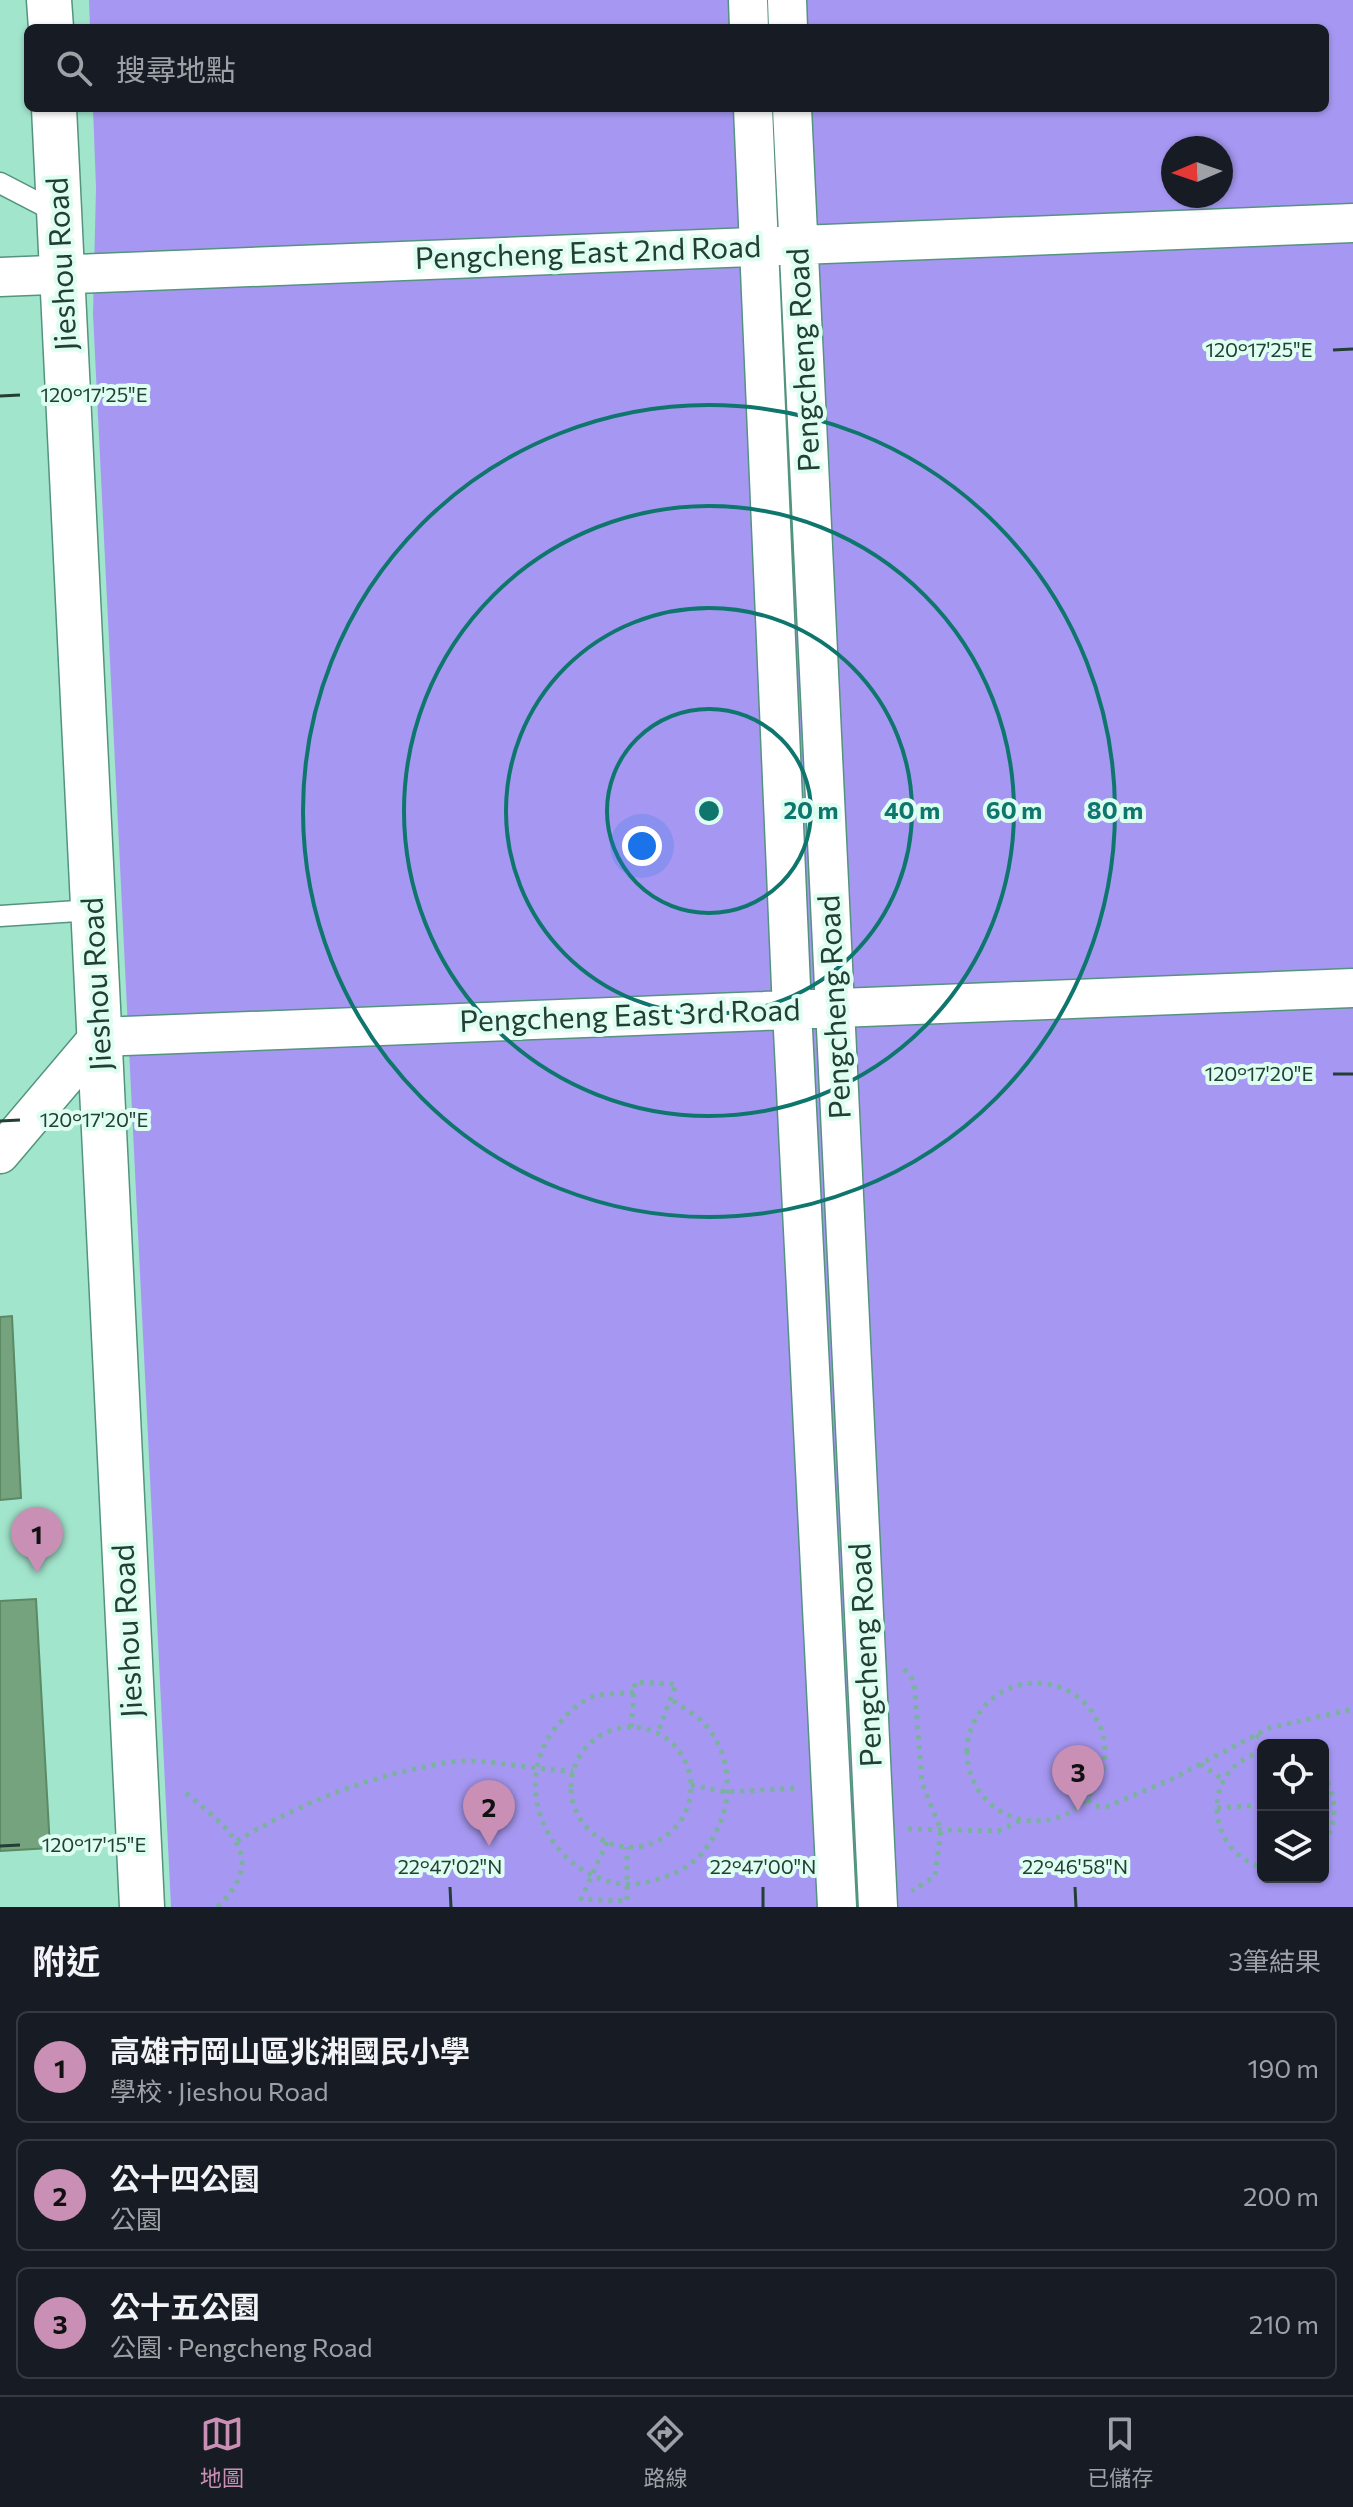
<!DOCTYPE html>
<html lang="zh-TW">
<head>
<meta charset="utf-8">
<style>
	:root { --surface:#171b24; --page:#242831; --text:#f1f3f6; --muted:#9ea1a6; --line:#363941; --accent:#ca8fb5 }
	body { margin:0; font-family:Commissioner,"Noto Sans TC",sans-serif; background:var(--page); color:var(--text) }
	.controls { position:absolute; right:24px; bottom:24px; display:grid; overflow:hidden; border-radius:12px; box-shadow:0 2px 6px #0004 }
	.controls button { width:72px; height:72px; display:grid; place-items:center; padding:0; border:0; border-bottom:2px solid var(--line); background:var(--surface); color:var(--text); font:40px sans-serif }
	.compass { position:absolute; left:1161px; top:136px; width:72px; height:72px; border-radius:50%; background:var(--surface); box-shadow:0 2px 6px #0004; rotate:268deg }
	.you { position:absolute; left:642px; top:846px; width:28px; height:28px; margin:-20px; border:6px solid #fff; border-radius:50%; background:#1a73e8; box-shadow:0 0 0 12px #1a73e833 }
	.badge { display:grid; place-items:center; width:52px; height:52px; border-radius:50%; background:var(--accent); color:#111; font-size:26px; font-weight:700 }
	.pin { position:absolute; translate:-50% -66px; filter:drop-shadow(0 2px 4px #0008) }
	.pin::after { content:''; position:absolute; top:42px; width:28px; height:24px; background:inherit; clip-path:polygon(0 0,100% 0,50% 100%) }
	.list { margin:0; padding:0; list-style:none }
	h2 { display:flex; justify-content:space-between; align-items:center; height:104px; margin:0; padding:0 32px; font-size:34px }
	h2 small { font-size:26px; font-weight:400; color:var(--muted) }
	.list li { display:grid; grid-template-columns:52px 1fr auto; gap:24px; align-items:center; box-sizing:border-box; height:112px; margin:0 16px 16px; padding:0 16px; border:2px solid var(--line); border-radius:12px }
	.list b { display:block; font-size:30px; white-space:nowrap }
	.list p { margin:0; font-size:26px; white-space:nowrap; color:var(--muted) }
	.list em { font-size:26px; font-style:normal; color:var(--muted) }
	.icon { flex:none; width:44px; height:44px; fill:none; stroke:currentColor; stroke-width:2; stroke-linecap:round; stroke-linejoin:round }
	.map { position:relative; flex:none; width:1353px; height:1907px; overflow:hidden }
	.search { position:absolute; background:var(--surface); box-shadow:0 2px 6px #0004; left:24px; right:24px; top:24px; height:88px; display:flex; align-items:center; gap:20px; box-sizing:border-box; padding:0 28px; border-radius:12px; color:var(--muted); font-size:30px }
	.sheet { height:488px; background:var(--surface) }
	nav { display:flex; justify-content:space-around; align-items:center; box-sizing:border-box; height:112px; border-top:2px solid var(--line); background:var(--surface); font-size:22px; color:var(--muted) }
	nav a { display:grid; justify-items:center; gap:4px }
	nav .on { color:var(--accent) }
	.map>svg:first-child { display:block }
</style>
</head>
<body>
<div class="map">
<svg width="1353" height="1907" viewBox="0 0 1353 1907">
	<rect width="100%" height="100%" fill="#a2e5cd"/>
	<!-- green -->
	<path fill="#a698f2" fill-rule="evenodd" d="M89,0h1264v1907h-1182l-78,-1593 3,-126 -3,-80h1232v-80h-1235zM1173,148h48v48h-48zM1263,1745h60v132h-60z"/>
	<!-- building -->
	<path fill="#74a37d" stroke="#5b8a65" stroke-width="2" d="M12,1316l9,182 -21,2v-183z
		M36,1599l14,249 -50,3v-250z"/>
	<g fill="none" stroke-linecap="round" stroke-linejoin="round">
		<!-- lane casing -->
		<g stroke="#53947e" stroke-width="23">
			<path id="lane" d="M0,183l58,30
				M0,916l93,-6"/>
		</g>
		<!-- street casing -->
		<g stroke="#53947e" stroke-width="41">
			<path id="street" d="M748,0l1,28
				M787,0l1,28
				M753,108l39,902 45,897
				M792,108l86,1799
				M0,277l1353,-54
				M0,1154l99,-117 1254,-49"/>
		</g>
		<!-- secondary casing -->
		<g stroke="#53947e" stroke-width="47">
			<path id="secondary" d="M49,0l2,28
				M54,108l88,1799"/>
		</g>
		<!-- path -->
		<path stroke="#7bb29e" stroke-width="5" stroke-dasharray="4 6" stroke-linecap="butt" d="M904,1669l10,12 8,102 19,47 -6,46 -23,15
			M967 1752a69 69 0 1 1 138 0a69 69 0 1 1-138 0Z
			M634,1692c-13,2 -30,1 -42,5 -15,6 -27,19 -37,31 -46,59 -6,147 67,156 18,2 37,-5 53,-11 28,-12 46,-42 51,-71 4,-25 -1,-53 -18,-74 -9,-12 -26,-21 -38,-29
			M571 1787a60 60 0 1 1 120 0a60 60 0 1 1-120 0Z
			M631,1727l4,-45 41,2 -18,48
			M1256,1735l11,10
			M1263,1752c-63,14 -60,98 0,116
			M1200,1764l24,16
			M1323,1773c15,26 15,48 0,74
			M691,1785l36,7 70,-4
			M186,1793c41,35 85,63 31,114
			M1088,1800l7,6 11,1 66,-28 97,-51 84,-19
			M1217,1808l46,-3
			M908,1829l90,2 22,-10
			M237,1841c58,-35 117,-59 182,-73 18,-4 37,-8 55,-7 33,2 65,9 99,10
			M607,1842l-26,57 46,2v-54"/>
		<!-- lane -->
		<use href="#lane" stroke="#fff" stroke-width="20"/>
		<!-- street -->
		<use href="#street" stroke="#fff" stroke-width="38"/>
		<!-- secondary -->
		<use href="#secondary" stroke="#fff" stroke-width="44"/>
	</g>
	<!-- ticks -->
	<path fill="none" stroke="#233e35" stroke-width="3" d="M1333,350l20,-1M0,396l20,-1M1333,1074h20M0,1121l20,-1M0,1846l20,-1M450,1887l1,20M763,1887v20M1075,1887l1,20"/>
	<!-- distance rings -->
	<g fill="none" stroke="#0f766e" stroke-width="4">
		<circle cx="709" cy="811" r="102"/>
		<circle cx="709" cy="811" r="203"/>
		<circle cx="709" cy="811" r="305"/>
		<circle cx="709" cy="811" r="406"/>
	</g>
	<g text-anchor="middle" stroke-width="8" stroke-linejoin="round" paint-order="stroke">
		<!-- street labels -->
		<g font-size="30" fill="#233e35" stroke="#ddfef1">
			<text transform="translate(588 253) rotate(-2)" y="10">Pengcheng East 2nd Road</text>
			<text transform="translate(62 264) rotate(-93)" y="10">Jieshou Road</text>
			<text transform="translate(804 360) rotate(-93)" y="10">Pengcheng Road</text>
			<text transform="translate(97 984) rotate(-93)" y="10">Jieshou Road</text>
			<text transform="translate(835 1007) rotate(-93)" y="10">Pengcheng Road</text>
			<text transform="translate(630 1016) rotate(-2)" y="10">Pengcheng East 3rd Road</text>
			<text transform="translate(128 1631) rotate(-93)" y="10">Jieshou Road</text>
			<text transform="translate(866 1655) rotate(-93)" y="10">Pengcheng Road</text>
		</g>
	</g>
	<g font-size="20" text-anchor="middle" fill="#233e35" stroke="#ddfef1" stroke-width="8" stroke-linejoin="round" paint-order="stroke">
		<text x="1259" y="357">120°17'25"E</text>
		<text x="94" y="402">120°17'25"E</text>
		<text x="1259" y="1081">120°17'20"E</text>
		<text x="94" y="1127">120°17'20"E</text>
		<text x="94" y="1852">120°17'15"E</text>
		<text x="450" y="1874">22°47'02"N</text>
		<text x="763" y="1874">22°47'00"N</text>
		<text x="1075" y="1874">22°46'58"N</text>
	</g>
	<circle cx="709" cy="811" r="12" fill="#0f766e" stroke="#ddfef1" stroke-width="4"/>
	<g font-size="24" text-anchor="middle" font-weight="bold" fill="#0f766e" stroke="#ddfef1" stroke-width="8" stroke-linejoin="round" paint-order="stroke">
		<text x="811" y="819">20 m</text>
		<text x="912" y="819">40 m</text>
		<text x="1014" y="819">60 m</text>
		<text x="1115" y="819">80 m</text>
	</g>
</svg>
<div class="controls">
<button><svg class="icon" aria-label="locate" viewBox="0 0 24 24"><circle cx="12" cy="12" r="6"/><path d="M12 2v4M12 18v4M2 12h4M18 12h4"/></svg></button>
<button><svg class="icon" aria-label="layers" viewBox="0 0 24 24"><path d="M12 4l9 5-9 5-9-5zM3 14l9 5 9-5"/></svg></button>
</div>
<svg class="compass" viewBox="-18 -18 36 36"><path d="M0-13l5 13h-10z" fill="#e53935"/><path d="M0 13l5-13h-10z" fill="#9ea1a6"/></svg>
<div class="you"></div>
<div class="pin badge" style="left:37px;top:1573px">1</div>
<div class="pin badge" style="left:489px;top:1846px">2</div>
<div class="pin badge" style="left:1078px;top:1811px">3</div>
<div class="search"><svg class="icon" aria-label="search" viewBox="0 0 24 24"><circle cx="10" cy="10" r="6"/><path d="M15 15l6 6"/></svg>搜尋地點</div>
</div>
<section class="sheet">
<h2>附近<small>3筆結果</small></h2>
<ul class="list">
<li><span class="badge">1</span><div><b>高雄市岡山區兆湘國民小學</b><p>學校 · Jieshou Road</p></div><em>190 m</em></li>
<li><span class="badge">2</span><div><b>公十四公園</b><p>公園</p></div><em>200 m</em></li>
<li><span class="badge">3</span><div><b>公十五公園</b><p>公園 · Pengcheng Road</p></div><em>210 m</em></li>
</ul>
</section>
<nav>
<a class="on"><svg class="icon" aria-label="map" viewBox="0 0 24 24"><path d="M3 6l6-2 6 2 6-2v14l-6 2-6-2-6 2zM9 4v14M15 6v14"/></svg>地圖</a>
<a><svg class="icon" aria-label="directions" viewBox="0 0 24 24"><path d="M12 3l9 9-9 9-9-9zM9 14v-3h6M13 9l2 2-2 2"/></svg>路線</a>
<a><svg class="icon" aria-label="saved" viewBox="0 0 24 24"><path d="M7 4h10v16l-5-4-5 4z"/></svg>已儲存</a>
</nav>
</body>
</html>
